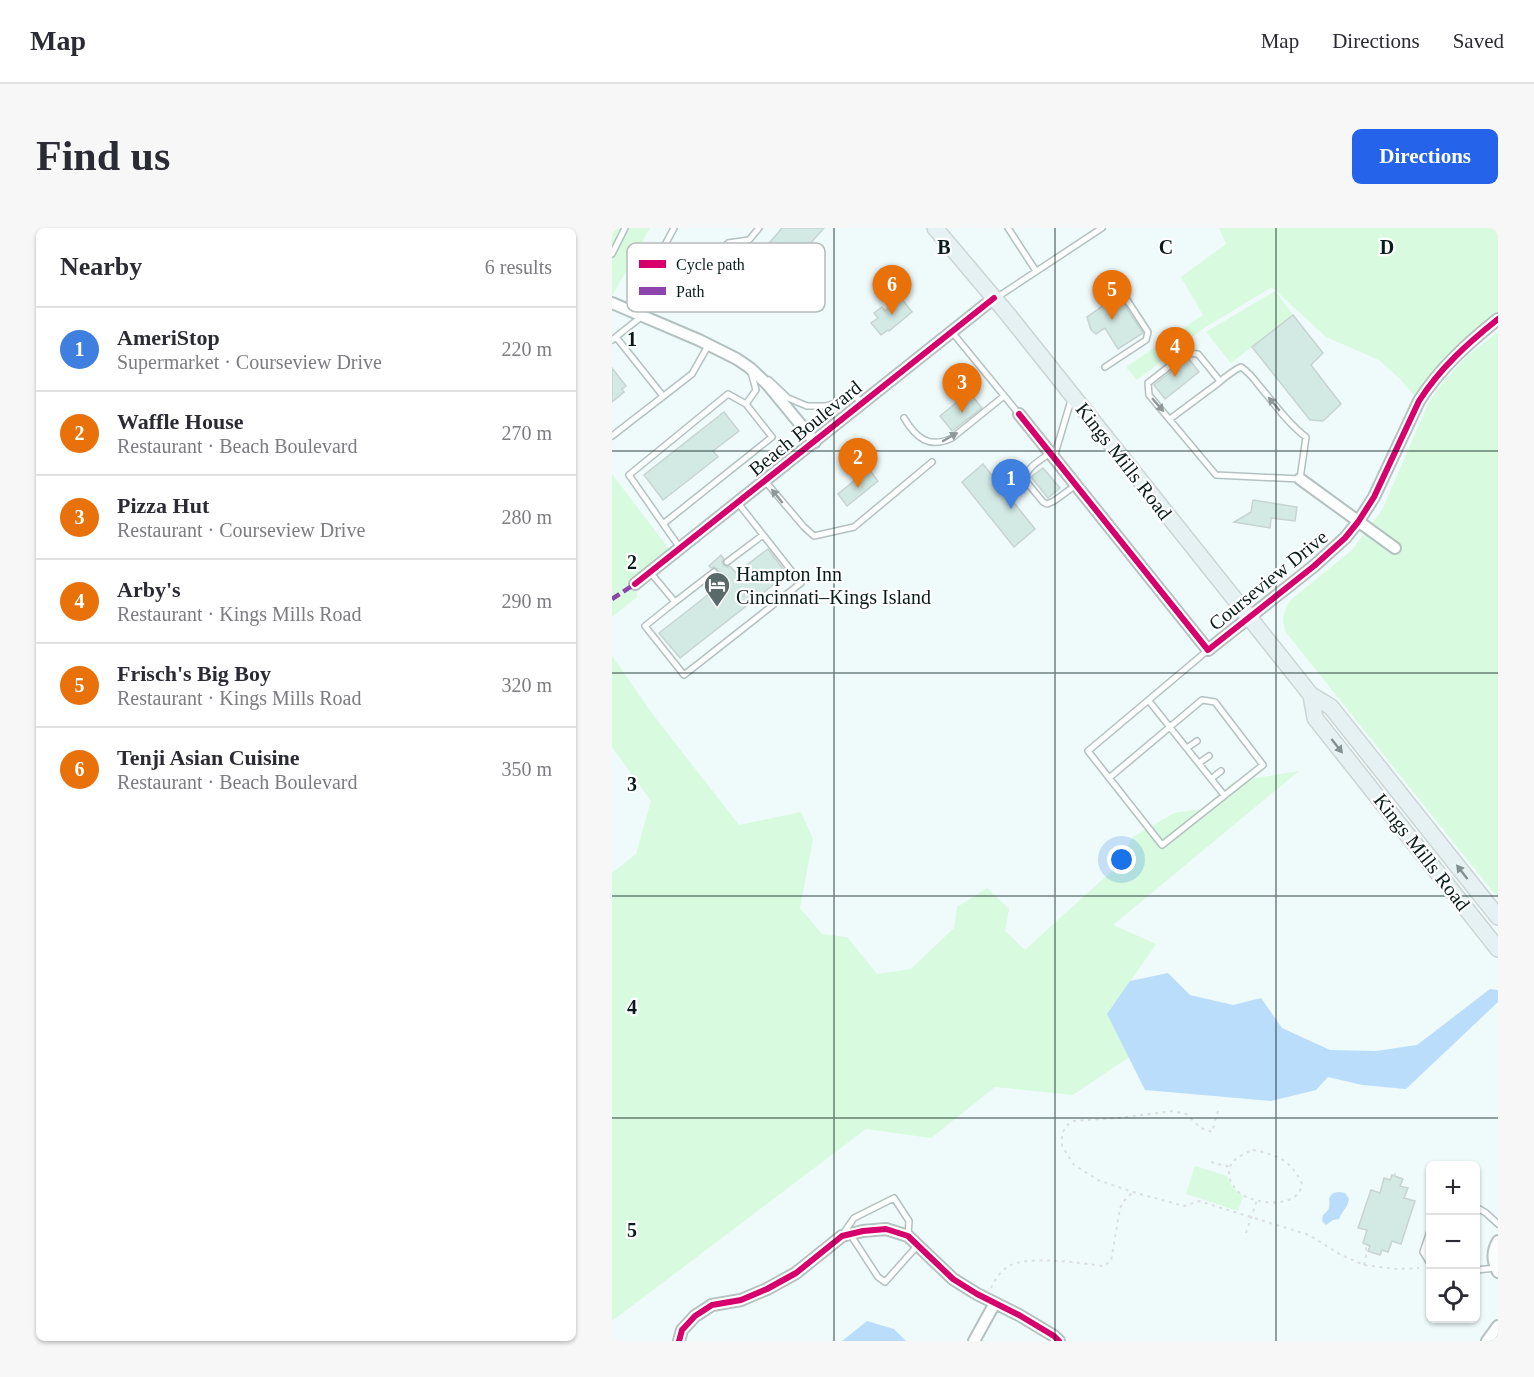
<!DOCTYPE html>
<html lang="en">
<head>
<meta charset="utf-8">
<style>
	:root { --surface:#fff; --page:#f7f7f7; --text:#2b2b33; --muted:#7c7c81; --line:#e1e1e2; --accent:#2563eb }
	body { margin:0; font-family:"Times New Roman",serif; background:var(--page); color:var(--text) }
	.controls { position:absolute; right:18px; bottom:18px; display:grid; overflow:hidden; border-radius:9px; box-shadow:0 2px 4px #0004 }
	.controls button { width:54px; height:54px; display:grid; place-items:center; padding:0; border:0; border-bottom:2px solid var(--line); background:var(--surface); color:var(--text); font:30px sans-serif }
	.you { position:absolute; left:510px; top:632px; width:21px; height:21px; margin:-15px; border:4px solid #fff; border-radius:50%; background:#1a73e8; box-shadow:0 0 0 9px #1a73e833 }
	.badge { display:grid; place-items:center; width:39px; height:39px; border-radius:50%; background:var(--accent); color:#fff; font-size:20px; font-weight:700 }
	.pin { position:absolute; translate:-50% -50px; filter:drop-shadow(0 2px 3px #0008) }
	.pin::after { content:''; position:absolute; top:32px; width:21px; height:18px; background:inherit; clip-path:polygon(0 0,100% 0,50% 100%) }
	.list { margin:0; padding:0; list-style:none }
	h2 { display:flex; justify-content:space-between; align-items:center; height:78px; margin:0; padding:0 24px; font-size:26px }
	h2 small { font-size:20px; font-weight:400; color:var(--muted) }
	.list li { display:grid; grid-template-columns:39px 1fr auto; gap:18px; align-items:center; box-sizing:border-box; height:84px; padding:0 24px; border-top:2px solid var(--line) }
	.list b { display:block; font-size:22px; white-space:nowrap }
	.list p { margin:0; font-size:20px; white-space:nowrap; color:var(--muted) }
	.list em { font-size:20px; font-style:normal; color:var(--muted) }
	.icon { flex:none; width:33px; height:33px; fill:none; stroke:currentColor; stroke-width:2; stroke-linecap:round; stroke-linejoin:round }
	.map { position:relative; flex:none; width:886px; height:1113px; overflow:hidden; border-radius:9px }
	header { display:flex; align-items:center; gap:36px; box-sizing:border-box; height:84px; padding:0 30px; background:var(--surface); border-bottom:2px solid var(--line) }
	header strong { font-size:28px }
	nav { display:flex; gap:33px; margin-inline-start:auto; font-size:21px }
	.intro { display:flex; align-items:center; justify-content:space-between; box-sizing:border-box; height:144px; padding:0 36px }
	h1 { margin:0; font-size:42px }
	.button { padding:15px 27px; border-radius:9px; background:var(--accent); color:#fff; font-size:21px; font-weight:700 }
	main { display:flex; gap:36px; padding:0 36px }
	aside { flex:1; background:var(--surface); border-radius:9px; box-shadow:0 2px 4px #0004 }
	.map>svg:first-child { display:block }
</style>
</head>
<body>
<header>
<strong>Map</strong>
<nav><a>Map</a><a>Directions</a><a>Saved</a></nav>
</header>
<div class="intro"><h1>Find us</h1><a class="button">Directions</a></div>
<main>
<aside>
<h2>Nearby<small>6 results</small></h2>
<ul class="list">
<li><span class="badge" style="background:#3f7fe0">1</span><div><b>AmeriStop</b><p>Supermarket · Courseview Drive</p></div><em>220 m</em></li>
<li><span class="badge" style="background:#e8710a">2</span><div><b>Waffle House</b><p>Restaurant · Beach Boulevard</p></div><em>270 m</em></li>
<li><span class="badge" style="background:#e8710a">3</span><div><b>Pizza Hut</b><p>Restaurant · Courseview Drive</p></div><em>280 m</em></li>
<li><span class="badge" style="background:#e8710a">4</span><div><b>Arby's</b><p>Restaurant · Kings Mills Road</p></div><em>290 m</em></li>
<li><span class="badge" style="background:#e8710a">5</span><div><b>Frisch's Big Boy</b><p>Restaurant · Kings Mills Road</p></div><em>320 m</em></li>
<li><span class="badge" style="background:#e8710a">6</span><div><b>Tenji Asian Cuisine</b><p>Restaurant · Beach Boulevard</p></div><em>350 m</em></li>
</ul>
</aside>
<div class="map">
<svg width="886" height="1113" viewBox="0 0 886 1113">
	<rect width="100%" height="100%" fill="#effafa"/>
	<!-- green -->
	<path fill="#d8fade" d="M0,0h38l-38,68z
		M607,0h279v91l-79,82 -19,-22 -21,-19 -53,-23 -54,-50 -68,41 -67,52 -11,-13 77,-52 -22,-38 45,-33z
		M663,63l18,24 -62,48 -25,-31z
		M886,104v566l-213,-267c-3,-13 -2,-22 7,-32l60,-49 30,-40 47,-108 15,-21 22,-24z
		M0,246l61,80 -37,30 1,13 -25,20z
		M0,428l42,60 85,109 62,-13 12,27 -13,69 22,26 25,3 30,37 34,-5 43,-41 3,-21 30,-19 22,21 -4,22 20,19 90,-82 18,-31 41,-24 27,-4 32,-27 66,-11 -186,154 43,19 -48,70 21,43 -56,38 -78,-8 -64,51 -65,-9 -254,192v-448l24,-19 15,-53 -39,-54z
		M583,938l32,10 6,12 10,8 -5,15 -52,-17z"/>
	<!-- water -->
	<path fill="#bbddfc" d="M556,745l22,22 43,10 28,-7 21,30 48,22 46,1 41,-6 73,-56 8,1v12l-92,87 -44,-4 -34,-8 -12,13 -45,11 -126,-11 -38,-76 23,-33z
		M727,964l6,1 4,6c-1,8 -7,12 -10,20l-6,1 -7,5 -4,-4 1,-6c7,-5 7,-9 6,-17l4,-5z
		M255,1093l27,8 12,12h-64z"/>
	<!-- building -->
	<path fill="#d3e9e3" stroke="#c7d4d1" stroke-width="1.5" d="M170,0h42l-21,24 2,2 -5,6 14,13 -10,13 -16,-11 -21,25 -27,-23z
		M506,67l25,38 -25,16 -13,-21 -9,6 -5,-4 -4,-13z
		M289,70l11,14 -23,19 -1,-1 -7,5 -10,-12 7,-5 -4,-5 8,-6 3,4z
		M681,87l30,38 -12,12 30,39 -18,17 -13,-1 -58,-73z
		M576,130l11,14 -34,27 -11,-14z
		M0,140l14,18 -4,3 2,3 -12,10z
		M357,164l13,16 -30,23 -12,-15z
		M112,184l15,19 -26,20 5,6 -55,43 -19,-25z
		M371,236l52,65 -21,18 -52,-65z
		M431,240l17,20 -12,10 -17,-21z
		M257,241l9,12 -31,25 -9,-12z
		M641,272l44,7 -2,14 -24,-3 -1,10 -36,-6 17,-10z
		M156,321l19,25 -107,84 -21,-25 64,-50 -6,-7 2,-4 -2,-3 -3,-2 -3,1 -2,-2 12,-11 3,4 -2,3 2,3 3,2 3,-1 6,7z
		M780,947l11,4 -3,7 8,2 -4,10 11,3 -14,43 -9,-3 -4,11 -6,-2 -2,5 -12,-4 2,-5 -7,-3 4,-13 -9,-2 13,-38 9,3 4,-15 6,2z"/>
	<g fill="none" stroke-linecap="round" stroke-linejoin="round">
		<!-- service casing -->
		<g stroke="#b3c1c1" stroke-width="8">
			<path id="service" d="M396,0l28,43
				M0,26l13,-26
				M36,48l40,15 40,-48 21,-3 10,-12
				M384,70l106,-70
				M18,82l44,-82
				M340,104l67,82
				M4,109l47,59
				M0,112l29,-23
				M493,139l41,-27 2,-8 -34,-52
				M157,152l19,18 19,8h19l28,-9 9,4
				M292,190c12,20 25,31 48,20l52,-42
				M558,191c16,-12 31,-23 47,-35 7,-6 15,-13 24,-17 8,5 14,13 20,21 14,16 27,36 45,49l-6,42 -84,-4 -67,-80 -1,-12 38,-30 12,1 22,27
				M0,208l80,-62 17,-30
				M438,225c-9,7 -24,14 -25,27l18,22 4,2 7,-3 22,-16
				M442,229l18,-60
				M153,253l39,46 10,9 40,-9 78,-65
				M51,296l109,-87 -26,-33
				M68,320l-51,-73 99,-81 18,10 10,-14 -5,-18
				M115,334l36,-27
				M38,344l25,30 -30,24 39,49 117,-92 -63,-80
				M63,374l39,-30
				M537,473l75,94
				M575,520l10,-7
				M587,535l10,-7
				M497,550l93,-78 13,2 48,63 -101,80 -74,-94 120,-101
				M599,551l10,-8
				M864,979l10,6 12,11
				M818,1003l-7,21 7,11
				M231,1006l11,-16 40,-20 15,23 -1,15
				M238,1006l28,43 7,5 33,-37
				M864,1042l20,-2"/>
		</g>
		<!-- minor casing -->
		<g stroke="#b3c1c1" stroke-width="14">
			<path id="minor" d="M0,75l87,37 38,19 13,9 18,17 47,57
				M407,186l189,236 106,-84 31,-28 13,-16 16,-25 45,-96c21,-33 49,-58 79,-82
				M688,251l95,69
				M23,356l359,-286
				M886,1013c-6,10 -6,20 0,31
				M67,1113l3,-11 13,-14 17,-11 29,-5 26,-11 29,-16 46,-37 21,-5 23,-2 22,7 45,43 24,15 42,21 35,21 5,5
				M362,1113l21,-38
				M875,1113l11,-15"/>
		</g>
		<!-- primary casing -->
		<g stroke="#cdd4d4" stroke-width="18">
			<path id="primary" d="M323,0l71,84 305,383 20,12 167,210
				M699,467l4,23 183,231"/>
		</g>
		<!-- path -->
		<path stroke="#dbdfdf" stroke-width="2" stroke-dasharray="3 4.5" stroke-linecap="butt" d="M606,883l-6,21 -11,-4 -15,-14 -13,-3 -55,7 -45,3 -7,5 -4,8v12l12,19 24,15 35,12 51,14 15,-5 110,34 32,20 23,10 32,4 23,-1
			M641,922c25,5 38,10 49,34 -1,2 -1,6 -3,8 -11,16 -44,11 -58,2 -5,-4 -9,-9 -11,-15 -5,-17 10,-24 23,-29z
			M599,934l19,5
			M782,948l3,-6
			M634,1005l11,-33
			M752,1037l2,-9v-11
			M379,1060c4,-8 9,-17 18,-22 19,-11 72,-3 94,0l8,-5 9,-53 4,-7 9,-9"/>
		<!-- service -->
		<use href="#service" stroke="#fdfefe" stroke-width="5"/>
		<!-- minor -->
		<use href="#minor" stroke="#fdfefe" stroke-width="10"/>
		<!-- primary -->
		<use href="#primary" stroke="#e6f1f3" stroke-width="15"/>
		<!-- quiet -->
		<path stroke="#8e44ad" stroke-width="4.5" stroke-dasharray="9 4.5" stroke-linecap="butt" d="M0,371l23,-15"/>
		<!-- cycleway casing -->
		<g stroke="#fff" stroke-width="10">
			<path id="cycleway" d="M407,186l189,236 106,-84 31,-28 13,-16 16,-25 45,-96c21,-33 49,-58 79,-82
				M23,356l359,-286
				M67,1113l3,-11 13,-14 17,-11 29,-5 26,-11 29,-16 46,-37 21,-5 23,-2 22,7 45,43 24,15 42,21 35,21 5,5"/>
		</g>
		<!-- cycleway -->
		<use href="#cycleway" stroke="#d6006c" stroke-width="6"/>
	</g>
	<!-- one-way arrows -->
	<defs><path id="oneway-solid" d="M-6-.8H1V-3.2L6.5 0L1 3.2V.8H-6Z" transform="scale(1.5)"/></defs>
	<g fill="#8f9898">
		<use href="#oneway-solid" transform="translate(662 176) rotate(-130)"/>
		<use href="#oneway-solid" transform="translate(546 177) rotate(49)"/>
		<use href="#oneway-solid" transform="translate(338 209) rotate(-30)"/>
		<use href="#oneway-solid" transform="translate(165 268) rotate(-129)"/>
	</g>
	<g fill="#839192">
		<use href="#oneway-solid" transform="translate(725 518) rotate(52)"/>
		<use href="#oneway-solid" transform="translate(850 644) rotate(-128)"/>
	</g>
	<!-- grid -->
	<path fill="none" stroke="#091c1c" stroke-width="1.5" stroke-opacity="0.55" d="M222,0v1113M443,0v1113M664,0v1113M0,223h886M0,445h886M0,668h886M0,890h886"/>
	<!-- icons -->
	<defs>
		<g id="hotel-pin" transform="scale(1.35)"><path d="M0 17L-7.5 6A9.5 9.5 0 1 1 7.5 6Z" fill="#5a6a6a" stroke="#fff"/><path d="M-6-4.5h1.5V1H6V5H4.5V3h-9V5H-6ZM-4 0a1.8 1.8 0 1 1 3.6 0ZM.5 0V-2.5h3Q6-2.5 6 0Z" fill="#fff"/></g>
	</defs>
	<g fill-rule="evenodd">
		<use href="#hotel-pin" x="105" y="357"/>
	</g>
	<g text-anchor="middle" stroke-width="4.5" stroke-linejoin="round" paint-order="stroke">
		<!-- street labels -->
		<g font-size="20" fill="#091c1c" stroke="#fff">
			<text transform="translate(193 200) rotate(-39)" y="7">Beach Boulevard</text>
			<text transform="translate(512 233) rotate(52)" y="7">Kings Mills Road</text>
			<text transform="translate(656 352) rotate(-39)" y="7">Courseview Drive</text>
			<text transform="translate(810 624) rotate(52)" y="7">Kings Mills Road</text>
		</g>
		<!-- poi labels -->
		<g font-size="20" fill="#091c1c" stroke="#fff" text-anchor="start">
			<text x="124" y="353">Hampton Inn<tspan x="124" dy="23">Cincinnati–Kings Island</tspan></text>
		</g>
	</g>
	<!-- legend -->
	<rect x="15" y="15" width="198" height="69" rx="9" fill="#fff" stroke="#b5bbbb" stroke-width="1.5"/>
	<rect x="27" y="32" width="27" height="8" fill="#d6006c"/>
	<rect x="27" y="59" width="27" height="8" fill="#8e44ad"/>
	<g font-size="16" fill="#091c1c">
		<text x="64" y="42">Cycle path</text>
		<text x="64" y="69">Path</text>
	</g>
	<g font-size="20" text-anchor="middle" font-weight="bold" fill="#091c1c" stroke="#fff" stroke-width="4.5" stroke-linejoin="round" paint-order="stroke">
		<text x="332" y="26">B</text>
		<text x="554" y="26">C</text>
		<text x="775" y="26">D</text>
		<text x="20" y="118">1</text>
		<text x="20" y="341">2</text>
		<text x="20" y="563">3</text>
		<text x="20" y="786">4</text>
		<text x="20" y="1009">5</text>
	</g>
</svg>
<div class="controls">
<button>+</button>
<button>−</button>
<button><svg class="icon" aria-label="locate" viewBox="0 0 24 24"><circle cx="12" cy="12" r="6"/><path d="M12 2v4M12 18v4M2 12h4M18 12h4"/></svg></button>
</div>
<div class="you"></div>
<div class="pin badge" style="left:399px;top:281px;background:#3f7fe0">1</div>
<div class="pin badge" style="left:246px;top:260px;background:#e8710a">2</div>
<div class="pin badge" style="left:350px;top:185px;background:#e8710a">3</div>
<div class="pin badge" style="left:563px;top:149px;background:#e8710a">4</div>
<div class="pin badge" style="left:500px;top:92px;background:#e8710a">5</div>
<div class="pin badge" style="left:280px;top:87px;background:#e8710a">6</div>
</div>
</main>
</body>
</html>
